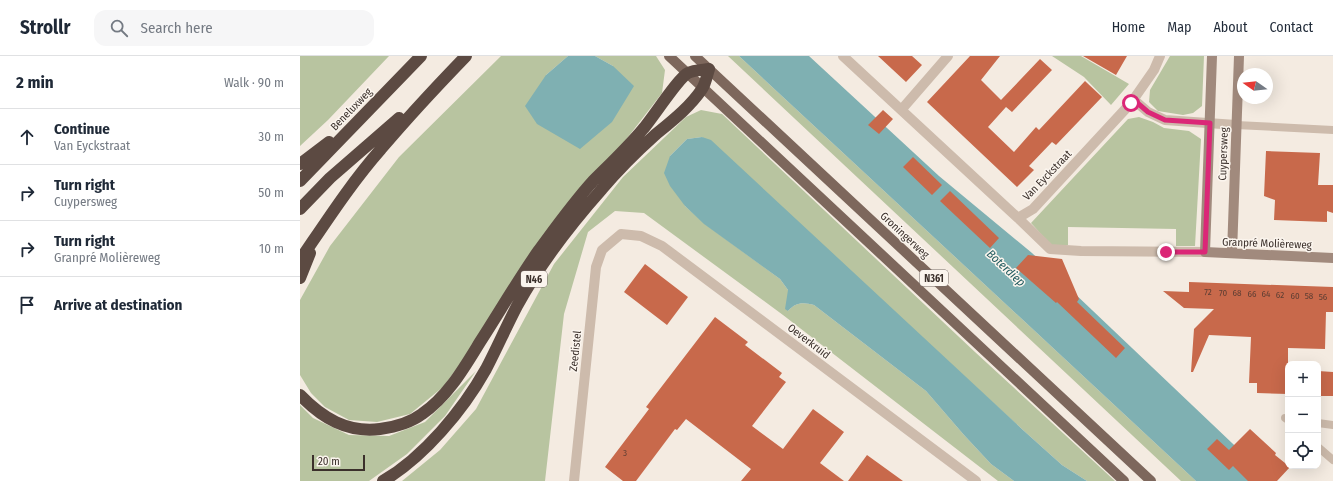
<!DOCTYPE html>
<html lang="en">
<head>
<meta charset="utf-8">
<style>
	:root { --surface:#fff; --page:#f6f6f7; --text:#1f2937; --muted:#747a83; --line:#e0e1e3 }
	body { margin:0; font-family:"Fira Sans Condensed",sans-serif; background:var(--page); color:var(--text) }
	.controls { position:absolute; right:12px; bottom:12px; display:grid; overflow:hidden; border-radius:8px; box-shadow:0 4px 16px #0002 }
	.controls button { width:36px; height:36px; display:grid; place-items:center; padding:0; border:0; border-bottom:1px solid var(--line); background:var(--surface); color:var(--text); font:20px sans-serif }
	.compass { position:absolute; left:937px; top:12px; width:36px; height:36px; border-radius:50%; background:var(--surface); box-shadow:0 4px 16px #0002; rotate:284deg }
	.scale { position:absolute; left:12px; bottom:10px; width:53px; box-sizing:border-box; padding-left:4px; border:2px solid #3b302b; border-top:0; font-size:11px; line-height:14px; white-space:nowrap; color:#3b302b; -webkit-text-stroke:3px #fbf5ee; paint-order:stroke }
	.stop { position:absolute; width:12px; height:12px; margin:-9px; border:3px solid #db2777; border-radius:50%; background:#fff }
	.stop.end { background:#db2777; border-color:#fff; box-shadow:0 1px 4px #0008 }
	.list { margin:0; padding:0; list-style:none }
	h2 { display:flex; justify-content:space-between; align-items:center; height:52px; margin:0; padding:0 16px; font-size:17px }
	h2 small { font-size:13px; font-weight:400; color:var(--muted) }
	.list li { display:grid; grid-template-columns:26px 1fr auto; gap:12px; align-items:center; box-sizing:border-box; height:56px; padding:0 16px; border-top:1px solid var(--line) }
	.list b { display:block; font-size:15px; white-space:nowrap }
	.list p { margin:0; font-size:13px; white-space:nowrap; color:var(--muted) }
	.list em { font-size:13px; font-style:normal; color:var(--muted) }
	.icon { flex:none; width:22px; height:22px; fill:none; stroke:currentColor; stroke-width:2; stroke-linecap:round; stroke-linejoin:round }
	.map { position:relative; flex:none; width:1033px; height:425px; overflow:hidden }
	header { display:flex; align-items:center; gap:24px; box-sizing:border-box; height:56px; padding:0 20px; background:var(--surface); border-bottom:1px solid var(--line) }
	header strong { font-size:19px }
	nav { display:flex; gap:22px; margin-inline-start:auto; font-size:14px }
	.search { width:280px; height:36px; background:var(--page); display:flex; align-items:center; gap:10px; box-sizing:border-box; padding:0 14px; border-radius:12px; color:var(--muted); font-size:15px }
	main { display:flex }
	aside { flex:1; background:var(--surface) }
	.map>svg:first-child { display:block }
</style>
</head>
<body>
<header>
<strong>Strollr</strong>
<div class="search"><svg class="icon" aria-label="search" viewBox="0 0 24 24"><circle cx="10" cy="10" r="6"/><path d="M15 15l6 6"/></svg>Search here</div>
<nav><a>Home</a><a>Map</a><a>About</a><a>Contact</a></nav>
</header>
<main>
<aside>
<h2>2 min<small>Walk · 90 m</small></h2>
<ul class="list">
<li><svg class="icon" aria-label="ahead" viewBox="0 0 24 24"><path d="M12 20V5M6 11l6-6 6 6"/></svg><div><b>Continue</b><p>Van Eyckstraat</p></div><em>30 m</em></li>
<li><svg class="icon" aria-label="right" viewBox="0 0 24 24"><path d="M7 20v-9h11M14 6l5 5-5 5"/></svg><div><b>Turn right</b><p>Cuypersweg</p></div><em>50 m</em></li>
<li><svg class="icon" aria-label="right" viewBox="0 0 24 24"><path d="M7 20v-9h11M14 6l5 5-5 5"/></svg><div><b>Turn right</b><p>Granpré Molièreweg</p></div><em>10 m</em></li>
<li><svg class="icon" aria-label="arrive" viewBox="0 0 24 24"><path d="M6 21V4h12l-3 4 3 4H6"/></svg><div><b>Arrive at destination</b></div></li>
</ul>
</aside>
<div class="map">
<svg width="1033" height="425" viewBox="0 0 1033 425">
	<rect width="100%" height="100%" fill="#f4ebe1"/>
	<!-- green -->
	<path fill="#b8c4a0" d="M0,0h89l-61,64 -28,26z
		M201,0h67l-22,19 67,-9 -18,-10h61l9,14 -3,23 -34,44 -185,250 -33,27 -33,8 -28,-2 -24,-13 -14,-14 -11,-18v-75l30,-54 69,-89z
		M428,0h11l457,425h-15z
		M752,0h29l48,28 -18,21 -27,-28z
		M870,0h34l-2,50 -9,7 -10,2 -25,-4 -9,-9 1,-12z
		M401,54l21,4 253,238 140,129h-28l-25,-16 -39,-35 -321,-293 -15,2 -17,17 15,50 20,18 75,55 8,11v21c8,-9 15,-9 26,-6l112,86 38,44 27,29 23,17h-16l-215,-166 -139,-102 -29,-2 -27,21 -24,82 -19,167h-143l38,-31 36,-41 78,-145 69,-87 63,-60z
		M839,61l14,5 11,6 25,3 12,8 -6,107h-19v-17l-108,-2v18h-17l-20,-22 97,-104z
		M176,315l-31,45 -38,38 -38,27h-69v-76l13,13 36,17 40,1 36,-14z"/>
	<!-- water -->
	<path fill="#7fb0b2" d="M268,0h27l18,10 21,20 -22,36 -32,27 -43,-25 -12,-18 21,-31z
		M439,0h70l130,120 93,77 240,228h-76z
		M402,81l9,3 312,290 39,35 25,16h-73l-23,-17 -27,-29 -38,-44 -112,-86c-11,-3 -18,-3 -26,6l-3,-2 3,-19 -8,-11 -76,-55 -19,-18 -15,-20 -6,-13 6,-17 17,-17z"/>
	<!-- building -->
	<path fill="#c8694b" d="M578,0h34l10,9 -16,17z
		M670,0h30l-19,24 20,20 39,-41 12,11 -40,42 -6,-5 -18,20 26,25 22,-25 3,3 46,-49 17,16 -46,48 -4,-3 -23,24 5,4 -17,17 -90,-85z
		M783,0h44l-11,19z
		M583,54l10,9 -14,15 -11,-9z
		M966,95l54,2 -2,32h15v28l-6,-2v11l-53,-2 1,-20 -11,-4z
		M613,101l29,28 -10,10 -29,-28z
		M650,135l49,47 -9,10 -50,-47z
		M728,199l34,4 17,40 -2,3 48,46 -9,10 -59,-56 -1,1 -40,-35z
		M345,208l43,33 -21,28 -43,-33z
		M889,226l144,5v25h-7l-1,37 -37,-1v46l-31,-1v-10h-8l2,-46 -42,-2 -16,37h-2l3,-43 20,-20 -30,-1 -21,-17 26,1z
		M415,261l33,25 -3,3 37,28 -3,4 7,5 -34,44 31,23 30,-40 31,23 -24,31 24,18h-103l10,-12 -65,-50 -9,11 -2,-1 -39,52h-13l-18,-14 44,-58 -3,-2z
		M1018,315l15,1v24h-15z
		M950,373l26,24 -1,2 15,12 -13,14h-29l-15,-15 -4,4 -22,-21 10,-10 12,11z
		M567,399l36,26h-55z"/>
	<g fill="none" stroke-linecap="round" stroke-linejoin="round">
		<!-- lane -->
		<path stroke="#cdbbac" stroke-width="8" d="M936,69l97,5
			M988,362h-3l3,2
			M1018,367l15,2
			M1018,391l15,13"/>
		<!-- street -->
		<path stroke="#cdbbac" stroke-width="10" d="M543,0l175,162 32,31 31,2 124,1
			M834,44l14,12 17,8 71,5
			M602,53l46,-53
			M718,162l15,-9 98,-106 23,-33 6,-14
			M274,425l22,-214 6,-17 19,-16 20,2 21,10 314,235"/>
		<!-- secondary -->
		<path stroke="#a18a7d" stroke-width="10" d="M912,0l-7,196 128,6
			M932,197l7,-197"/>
		<!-- primary -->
		<path stroke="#7d675c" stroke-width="10" d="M369,0l455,425
			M395,0l456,425"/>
		<!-- highway -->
		<path stroke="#5c4a42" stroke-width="12" d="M0,108l29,-22
			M0,125l121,-125
			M0,153l30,-31 69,-60
			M0,204c26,-38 51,-77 81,-111 27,-32 56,-63 85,-93
			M0,222l10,-25
			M0,339c22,23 47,38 80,34 15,-2 30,-6 42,-15 26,-18 42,-46 58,-72 20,-31 38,-62 59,-92 17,-23 34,-47 54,-69 17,-17 35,-34 50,-52 9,-10 36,-52 45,-56 6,-3 14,-3 21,-4
			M83,425c41,-24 80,-71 103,-112 11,-21 20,-42 31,-63 23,-42 53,-81 85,-117 16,-19 34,-37 53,-54 17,-14 35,-28 47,-46 4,-6 5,-14 7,-20"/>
	</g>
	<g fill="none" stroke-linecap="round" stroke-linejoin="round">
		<!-- route -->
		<path stroke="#db2777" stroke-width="5" d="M831,47l3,-3 14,12 17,8 45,3 -5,129h-39"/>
	</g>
	<g text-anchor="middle" stroke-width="3" stroke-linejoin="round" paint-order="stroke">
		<!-- number labels -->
		<g font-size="9" fill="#5e3e33">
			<text x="908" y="239">72</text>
			<text x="923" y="240">70</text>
			<text x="937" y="240">68</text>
			<text x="952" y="241">66</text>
			<text x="966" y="241">64</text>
			<text x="980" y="242">62</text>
			<text x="995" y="243">60</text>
			<text x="1009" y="243">58</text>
			<text x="1023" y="244">56</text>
			<text x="325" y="400">3</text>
		</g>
		<!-- shield labels -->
		<g fill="#fbf5ee" stroke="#756b66" stroke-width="1">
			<rect x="620" y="214" width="28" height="16" rx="3"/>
			<rect x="221" y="215" width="26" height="16" rx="3"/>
		</g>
		<g font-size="10" font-weight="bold" fill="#3b302b">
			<text x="634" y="226">N361</text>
			<text x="234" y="227">N46</text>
		</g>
		<!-- street labels -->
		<g font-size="11" fill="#3b302b" stroke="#fbf5ee">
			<text transform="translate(51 53) rotate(-46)" y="4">Beneluxweg</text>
			<text transform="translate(923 98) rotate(-88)" y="4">Cuypersweg</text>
			<text transform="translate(747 119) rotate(-46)" y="4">Van Eyckstraat</text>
			<text transform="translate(605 179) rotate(43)" y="4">Groningerweg</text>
			<text transform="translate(967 187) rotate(2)" y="4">Granpré Molièreweg</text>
			<text transform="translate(509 285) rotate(37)" y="4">Oeverkruid</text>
			<text transform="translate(275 295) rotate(-84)" y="4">Zeedistel</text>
		</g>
		<!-- water labels -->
		<g font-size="12" font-style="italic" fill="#1f5a5e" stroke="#fbf5ee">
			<text transform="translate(706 212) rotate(43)" y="4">Boterdiep</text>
		</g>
	</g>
</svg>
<div class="controls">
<button>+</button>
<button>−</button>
<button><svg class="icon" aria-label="locate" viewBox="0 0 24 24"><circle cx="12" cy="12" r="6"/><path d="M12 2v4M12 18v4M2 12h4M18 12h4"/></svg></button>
</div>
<svg class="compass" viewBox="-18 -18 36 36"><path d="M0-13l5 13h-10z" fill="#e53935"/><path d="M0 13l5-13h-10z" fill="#747a83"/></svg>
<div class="scale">20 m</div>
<div class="stop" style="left:831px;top:47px"></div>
<div class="stop end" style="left:866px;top:196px"></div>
</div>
</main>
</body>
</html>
